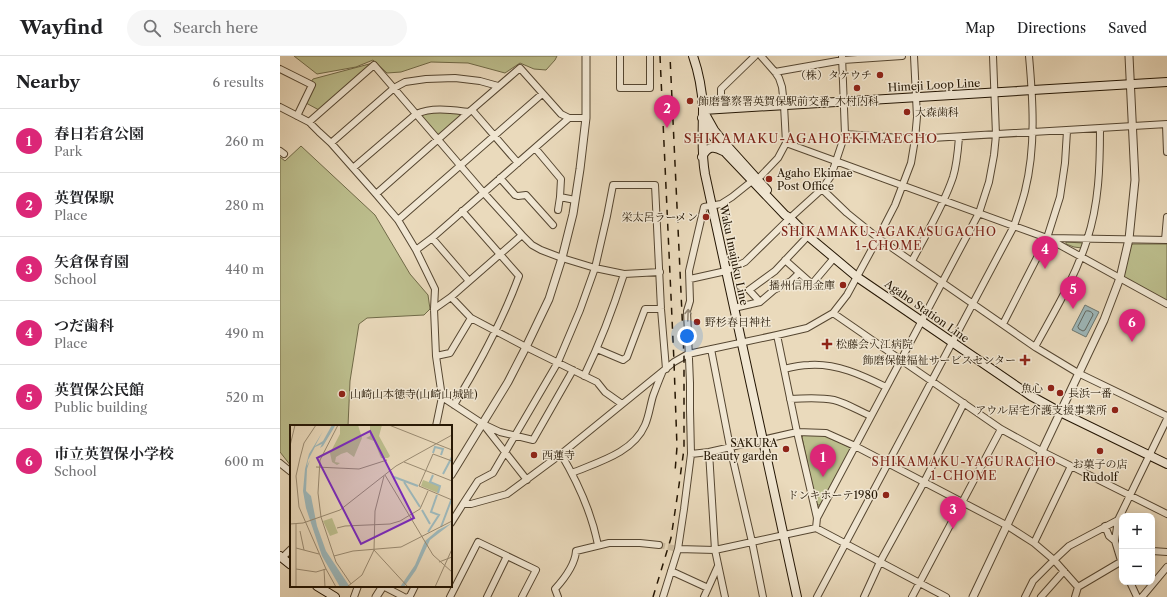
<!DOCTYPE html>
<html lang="en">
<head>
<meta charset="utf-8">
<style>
	:root { --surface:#fff; --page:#f6f6f6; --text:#202124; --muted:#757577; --line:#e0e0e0; --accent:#db2777 }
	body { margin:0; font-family:"Libre Caslon Text","Noto Serif JP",serif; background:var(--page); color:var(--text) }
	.controls { position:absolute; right:12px; bottom:12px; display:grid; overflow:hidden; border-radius:8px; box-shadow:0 2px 10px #0003 }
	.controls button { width:36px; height:36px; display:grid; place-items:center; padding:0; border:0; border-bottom:1px solid var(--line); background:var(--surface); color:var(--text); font:20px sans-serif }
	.you { position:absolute; left:407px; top:280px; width:14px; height:14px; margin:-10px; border:3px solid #fff; border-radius:50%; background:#1a73e8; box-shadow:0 0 0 6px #1a73e833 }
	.badge { display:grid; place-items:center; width:26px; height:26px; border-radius:50%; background:var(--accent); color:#fff; font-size:13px; font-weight:700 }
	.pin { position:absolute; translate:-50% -33px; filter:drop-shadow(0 1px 2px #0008) }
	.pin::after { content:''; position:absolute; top:21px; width:14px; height:12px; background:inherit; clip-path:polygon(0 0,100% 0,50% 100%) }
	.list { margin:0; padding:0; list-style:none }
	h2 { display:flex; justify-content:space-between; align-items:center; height:52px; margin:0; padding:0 16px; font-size:17px }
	h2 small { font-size:13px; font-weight:400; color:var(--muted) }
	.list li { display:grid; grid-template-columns:26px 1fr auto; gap:12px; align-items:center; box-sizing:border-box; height:64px; padding:0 16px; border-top:1px solid var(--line) }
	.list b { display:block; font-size:15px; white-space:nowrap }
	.list p { margin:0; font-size:13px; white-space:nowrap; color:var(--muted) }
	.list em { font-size:13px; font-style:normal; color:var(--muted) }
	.icon { flex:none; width:22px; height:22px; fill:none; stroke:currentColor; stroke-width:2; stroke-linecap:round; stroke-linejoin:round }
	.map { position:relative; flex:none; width:887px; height:541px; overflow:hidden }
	header { display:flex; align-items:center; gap:24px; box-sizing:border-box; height:56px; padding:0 20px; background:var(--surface); border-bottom:1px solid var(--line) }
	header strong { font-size:19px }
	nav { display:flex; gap:22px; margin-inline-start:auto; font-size:14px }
	.search { width:280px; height:36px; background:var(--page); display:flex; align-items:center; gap:10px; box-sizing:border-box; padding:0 14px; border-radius:22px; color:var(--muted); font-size:15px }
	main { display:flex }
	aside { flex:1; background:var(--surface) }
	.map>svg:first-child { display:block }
</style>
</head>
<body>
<header>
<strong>Wayfind</strong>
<div class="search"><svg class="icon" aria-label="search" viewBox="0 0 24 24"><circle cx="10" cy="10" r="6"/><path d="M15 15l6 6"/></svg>Search here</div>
<nav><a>Map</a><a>Directions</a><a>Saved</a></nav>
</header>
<main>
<aside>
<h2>Nearby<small>6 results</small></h2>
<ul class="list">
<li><span class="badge">1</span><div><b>春日若倉公園</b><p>Park</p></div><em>260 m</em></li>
<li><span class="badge">2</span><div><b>英賀保駅</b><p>Place</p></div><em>280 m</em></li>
<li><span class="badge">3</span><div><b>矢倉保育園</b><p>School</p></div><em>440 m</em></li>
<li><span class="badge">4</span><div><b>つだ歯科</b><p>Place</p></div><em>490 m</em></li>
<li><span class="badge">5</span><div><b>英賀保公民館</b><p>Public building</p></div><em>520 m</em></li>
<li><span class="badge">6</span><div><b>市立英賀保小学校</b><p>School</p></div><em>600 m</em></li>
</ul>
</aside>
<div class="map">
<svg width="887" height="541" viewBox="0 0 887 541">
	<rect width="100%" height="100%" fill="#eadabc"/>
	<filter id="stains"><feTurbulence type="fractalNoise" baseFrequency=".005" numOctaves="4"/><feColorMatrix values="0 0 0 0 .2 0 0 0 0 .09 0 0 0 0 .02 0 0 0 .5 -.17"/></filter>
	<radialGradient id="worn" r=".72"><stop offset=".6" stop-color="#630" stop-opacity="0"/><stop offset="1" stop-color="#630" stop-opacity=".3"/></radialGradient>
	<!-- green -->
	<path fill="#bcbe8d" stroke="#706a48" d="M14,0h263l-2,4 -9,10 -12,-1 -14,-6 -15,10 -37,-10 -37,-1 -30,10 -14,1 -14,-13 -17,7 -39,7z
		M93,7l-54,47 -13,-7 5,-21 2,-3z
		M153,56l27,1 2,1 -21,20 -3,1 -16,-18 2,-3z
		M21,90l74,69 35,59 18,21 2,14 -6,6 -57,3 -8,6 -9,57 -2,45h-57v40l-11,-14v-295l5,4z
		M786,186l17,1 -1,5 -8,-1 -8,-3z
		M853,188h34v57l-42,-23 -1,-3 7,-30z
		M537,378l11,3 21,10 2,2 -31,56h-4l-14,-68 2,-2z"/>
	<!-- water -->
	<path fill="#9db8bb" stroke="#6c7771" d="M805,249l14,7 -13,25 -14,-7z"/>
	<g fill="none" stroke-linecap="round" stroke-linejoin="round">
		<!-- shore -->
		<path stroke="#60665f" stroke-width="1" d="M806,255c2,-1 7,1 7,4l-8,15 -2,1 -4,-2 -1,-2z"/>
		<!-- minor-tunnel -->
		<path stroke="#ccbca0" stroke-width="6" stroke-dasharray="6 3" stroke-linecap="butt" d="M379,489l19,4"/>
		<!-- minor casing -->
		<g stroke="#554631" stroke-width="8">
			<path id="minor" d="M340,0v32h30v-32
				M0,13l32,16 -15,31
				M495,16l68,-12 59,-4
				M0,51l29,15 10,10 12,11 45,51 22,26 18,30 19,39 -1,20 2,47 6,41 -6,29
				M441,52v-19l34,-33
				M192,54l46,53
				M29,66l65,-57 109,127 39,43 10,10 9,5 21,8 33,10 29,6 36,-2
				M886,69l1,27
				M565,78l70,5 252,-15
				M51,87l63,-55 11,-6 21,-3 29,-1 25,3 18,5
				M506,87l261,95 120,66
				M255,92l26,31 -1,18 -2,13
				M0,95l4,3
				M73,112l63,-54c17,-7 35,-4 53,-2
				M220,122l15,17 3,1 8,-1 27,30
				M478,123l20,-21 8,-15 -2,-38 -2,-18 -3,-9 -4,-6 -14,-16
				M542,133l25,24 31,25 157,109 43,26 89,43
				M96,138l93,-82 51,-44 41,46 8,4h17
				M280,141l15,3
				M118,164l144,-126
				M152,182l37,43
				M769,182l118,2
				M885,184l2,-23
				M136,194l16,-12 137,-120
				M505,204l27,24 22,-26
				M632,205c14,-27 31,-54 41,-84 4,-13 5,-27 6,-40
				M410,223l36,-8 19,-9 45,-44 32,-29 9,-13 14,-42 -3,-78
				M171,241l20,21 55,29 71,35 8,10 17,12
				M480,246l-11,-12 26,-19 33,-35
				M454,252l26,-6 14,-12 17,-9 8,-8
				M154,253l17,-12 71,-62
				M553,257l168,116 40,22 126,63
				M723,268l44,-86 13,-41 5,-34 2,-32
				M497,279l20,97 20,86 -1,10
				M755,291c19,-35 40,-69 52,-107 12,-36 13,-74 13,-111
				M317,293l26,11 4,-3 18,-48h16
				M431,293l19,98 22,95 11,55
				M156,300l14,-3 21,-35
				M504,313c8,-2 16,-4 25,-4 27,-2 53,10 77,22
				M304,320c16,-33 29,-67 40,-102
				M162,341l41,27 44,56
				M510,343c14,-1 30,-2 44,1 12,3 25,11 37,16
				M174,349c26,-42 48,-83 65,-129l-57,-65
				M203,368l17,8 33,8 40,-70
				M429,396l6,98 10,47
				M281,398c16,27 31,61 37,91
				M411,398l18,-2 88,-20 29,1 29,13 151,79 28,18 20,17 24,27
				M0,407l11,9
				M292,417c26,-11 61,-20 73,-48 4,-9 5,-19 8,-29 3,-8 6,-16 9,-23
				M183,448l15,-23 15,-8 65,-111 22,-52 15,-42 12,-52 6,-31h42l6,124 5,60
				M537,462l162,-305 10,-31 5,-27 2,-20 -3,-79
				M171,467l12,-19h8l36,-10 54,-40 113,-92 14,-8 89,-19 30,-7 26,-15 14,-18 31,-57 17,-33 16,-42 4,-24 2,-22 -3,-61
				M825,470l4,10 6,5 7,23
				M835,485l3,-21
				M754,487l37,-77
				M398,493l37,1 101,-22 130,69
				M872,495l15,1
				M2,502l9,-9
				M391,515l37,17
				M850,526l7,15
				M103,530l21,11
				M74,541l4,-11
				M128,541l2,-1 5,-10
				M170,541l28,-55 58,28 -14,27
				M207,541l20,-41
				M278,541l-3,-8c10,-11 20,-24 21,-38l33,-8h31l19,2
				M383,541l15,-48 6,-40 7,-55 -1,-44v-27l-3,-72 3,-10 -1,-30 15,-64 17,-3 11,-7 20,-16
				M424,541l14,-31
				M537,541l197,-371c4,-12 8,-23 11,-35 11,-44 8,-90 4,-135
				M584,541l16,-35 44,-80 40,-79
				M632,541l89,-168
				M745,541l8,-16 21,-21 15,-14 49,-26 49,-101
				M761,541l23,-26
				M795,541l3,-10 44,-26
				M862,541l25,-30"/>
		</g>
		<!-- tertiary casing -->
		<g stroke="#554631" stroke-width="9">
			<path id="tertiary" d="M171,419l57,-93 18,-35 23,-48 13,-41 11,-44 7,-45 6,-51v-62
				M96,541l7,-11
				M693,541l131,-277 16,-42 9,-39 6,-59 -6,-124"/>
		</g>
		<!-- secondary casing -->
		<g stroke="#231503" stroke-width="10">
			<path id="secondary" d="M413,0c6,17 9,34 10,52 0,22 -2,44 2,66l92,423
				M423,54l464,-28
				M425,58l9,16 7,9 46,51
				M422,62l4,9 18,24 61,64 5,3 18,18 49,41 174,119 29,16 107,52
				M422,101c5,-10 11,-12 21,-6
				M0,500l11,9
				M37,530l18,11"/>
		</g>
		<!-- minor -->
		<use href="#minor" stroke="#f1e7d3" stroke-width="6"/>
		<!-- tertiary -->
		<use href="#tertiary" stroke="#f1e7d3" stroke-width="7"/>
		<!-- secondary -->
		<use href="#secondary" stroke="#f1e7d3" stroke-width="8"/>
		<!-- rail -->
		<path stroke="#231503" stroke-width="1.5" stroke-dasharray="7 7" stroke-linecap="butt" d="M380,0l14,306 3,85 -2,25
			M373,541l18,-59 8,-53 5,-36v-92l-14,-301"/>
	</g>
	<!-- one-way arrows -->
	<defs><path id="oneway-shaft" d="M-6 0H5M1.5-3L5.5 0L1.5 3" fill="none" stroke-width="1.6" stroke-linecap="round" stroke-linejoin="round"/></defs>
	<use stroke="#948875" href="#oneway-shaft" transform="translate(408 259) rotate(-88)"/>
	<!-- markers -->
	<g fill="#8f2418" stroke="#f1e7d3" stroke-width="1.5">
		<circle cx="600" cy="19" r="4"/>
		<circle cx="577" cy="32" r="4"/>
		<circle cx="410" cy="45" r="4"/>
		<circle cx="627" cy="56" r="4"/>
		<circle cx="489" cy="123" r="4"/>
		<circle cx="426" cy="161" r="4"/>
		<circle cx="563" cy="229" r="4"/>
		<circle cx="417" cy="266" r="4"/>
		<path d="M545 282h4v4h4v4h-4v4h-4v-4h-4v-4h4z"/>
		<path d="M743 298h4v4h4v4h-4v4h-4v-4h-4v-4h4z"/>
		<circle cx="771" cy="332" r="4"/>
		<circle cx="780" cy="337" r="4"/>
		<circle cx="62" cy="338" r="4"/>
		<circle cx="835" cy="354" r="4"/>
		<circle cx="506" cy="393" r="4"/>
		<circle cx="820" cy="395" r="4"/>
		<circle cx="254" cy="399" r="4"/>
		<circle cx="606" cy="439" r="4"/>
	</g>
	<g text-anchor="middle" stroke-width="3" stroke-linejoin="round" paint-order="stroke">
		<!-- poi labels -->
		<g font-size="11" fill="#231503" stroke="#f1e7d3" text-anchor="end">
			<text x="592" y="23">（株）タケウチ</text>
			<text x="418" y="49" text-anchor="start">飾磨警察署英賀保駅前交番</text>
			<text x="577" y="49" text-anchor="middle">木村内科</text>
			<text x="635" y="60" text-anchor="start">大森歯科</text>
			<text x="497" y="121" text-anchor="start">Agaho Ekimae<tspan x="497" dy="13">Post Office</tspan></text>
			<text x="418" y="165">栄太呂ラーメン</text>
			<text x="555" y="233">播州信用金庫</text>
			<text x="425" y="270" text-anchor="start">野杉春日神社</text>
			<text x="556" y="292" text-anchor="start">松藤会入江病院</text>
			<text x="736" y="308">飾磨保健福祉サービスセンター</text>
			<text x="763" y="336">魚心</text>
			<text x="788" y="341" text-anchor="start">長浜一番</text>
			<text x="70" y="342" text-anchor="start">山崎山本徳寺(山崎山城趾)</text>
			<text x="827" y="358">アウル居宅介護支援事業所</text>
			<text x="498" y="391">SAKURA<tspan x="498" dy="13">Beauty garden</tspan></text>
			<text x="262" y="403" text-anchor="start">西蓮寺</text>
			<text x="820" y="412" text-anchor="middle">お菓子の店<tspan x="820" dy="13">Rudolf</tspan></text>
			<text x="598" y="443">ドンキホーテ1980</text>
		</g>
		<!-- street labels -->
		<g font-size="11" fill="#231503" stroke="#f1e7d3">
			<text transform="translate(654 29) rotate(-3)" y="4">Himeji Loop Line</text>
			<text transform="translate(454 199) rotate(78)" y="4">Waku Imajuku Line</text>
			<text transform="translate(647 255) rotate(35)" y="4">Agaho Station Line</text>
		</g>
		<!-- neighbourhood labels -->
		<g font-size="12" letter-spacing="1" fill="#7a1f14" stroke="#f1e7d3">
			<text x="609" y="180">SHIKAMAKU-AGAKASUGACHO<tspan x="609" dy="14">1-CHOME</tspan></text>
			<text x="684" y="410">SHIKAMAKU-YAGURACHO<tspan x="684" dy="14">1-CHOME</tspan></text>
		</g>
		<!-- quarter labels -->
		<g font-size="13" letter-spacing="1" fill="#7a1f14" stroke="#f1e7d3">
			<text x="531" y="87">SHIKAMAKU-AGAHOEKIMAECHO</text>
		</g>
	</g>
	<!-- overview -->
	<g transform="translate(10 369)">
		<rect width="162" height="162" fill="#eadabc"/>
		<path d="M50,0h18l4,13 -8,19 -7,-5 -6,2 -5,3 -1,5 5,1 -3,2 -5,-3 -2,-9 10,-19zM80,0h12l-3,11 11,20 -2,2h-7l-7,-17 -8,-3 4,-2zM133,55l17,6 -2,7 -17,-7zM42,93l6,15 -8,3 -7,-15z" fill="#bcbe8d"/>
		<path d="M42,0l3,1 -12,20 -3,2 2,-4 -7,3 -7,13 -1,6 3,-6 -3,9 -1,22 5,5 6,30 9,25 24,36h-10l-18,-31 -16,-48 -3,-17 2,-22 4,-15 14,-23 -8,15 8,-5zM162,98l-22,17 -14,30 -12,17h-4l15,-22 10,-24 13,-11z" fill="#9db8bb"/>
		<path fill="none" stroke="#9db8bb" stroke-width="2" d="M143,28l2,-6 8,2 -2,6M153,49l9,-17M143,50l-3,7 10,4 -2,7M104,52l24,9M114,57l16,25M132,85l8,14M151,102l11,-29M138,107l11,-17 -8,-3 6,-17"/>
		<path fill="none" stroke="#9a8b72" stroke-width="1" d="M26,0l-12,18 -4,15 -4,18 3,31 27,62 10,18M99,0l63,25M0,21l5,-21M162,36l-19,-7 -14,32 33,14M114,37l48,19M26,42l43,2 28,-9M95,50l48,80 19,17M31,92l15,45 15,22M31,92l-3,-24 2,-33 18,-35M0,99l13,-1 37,-13 56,-44 56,-31M47,103l8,-2 45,-2 10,-3 20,-12 8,-18M10,106l4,19M6,123l23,6M84,125l34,37M44,131l19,-5 48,-4 51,-26M149,137l13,-5M6,144l20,3 10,-3M34,144l1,18M6,162v-63M57,162l15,-12 12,-25 1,-39 9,-35M145,162l17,-38"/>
		<path fill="#7b2cbf" fill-opacity="0.15" stroke="#7b2cbf" stroke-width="2" d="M80,6l44,87 -53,26 -44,-86z"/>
		<rect width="162" height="162" fill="none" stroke="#231503" stroke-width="2"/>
	</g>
	<rect width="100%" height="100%" filter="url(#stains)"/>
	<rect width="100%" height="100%" fill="url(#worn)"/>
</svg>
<div class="controls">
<button>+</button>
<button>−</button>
</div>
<div class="you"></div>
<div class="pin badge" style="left:543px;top:421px">1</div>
<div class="pin badge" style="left:387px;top:72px">2</div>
<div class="pin badge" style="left:673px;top:473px">3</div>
<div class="pin badge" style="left:765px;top:213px">4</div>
<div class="pin badge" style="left:793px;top:253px">5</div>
<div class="pin badge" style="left:852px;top:286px">6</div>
</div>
</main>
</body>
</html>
